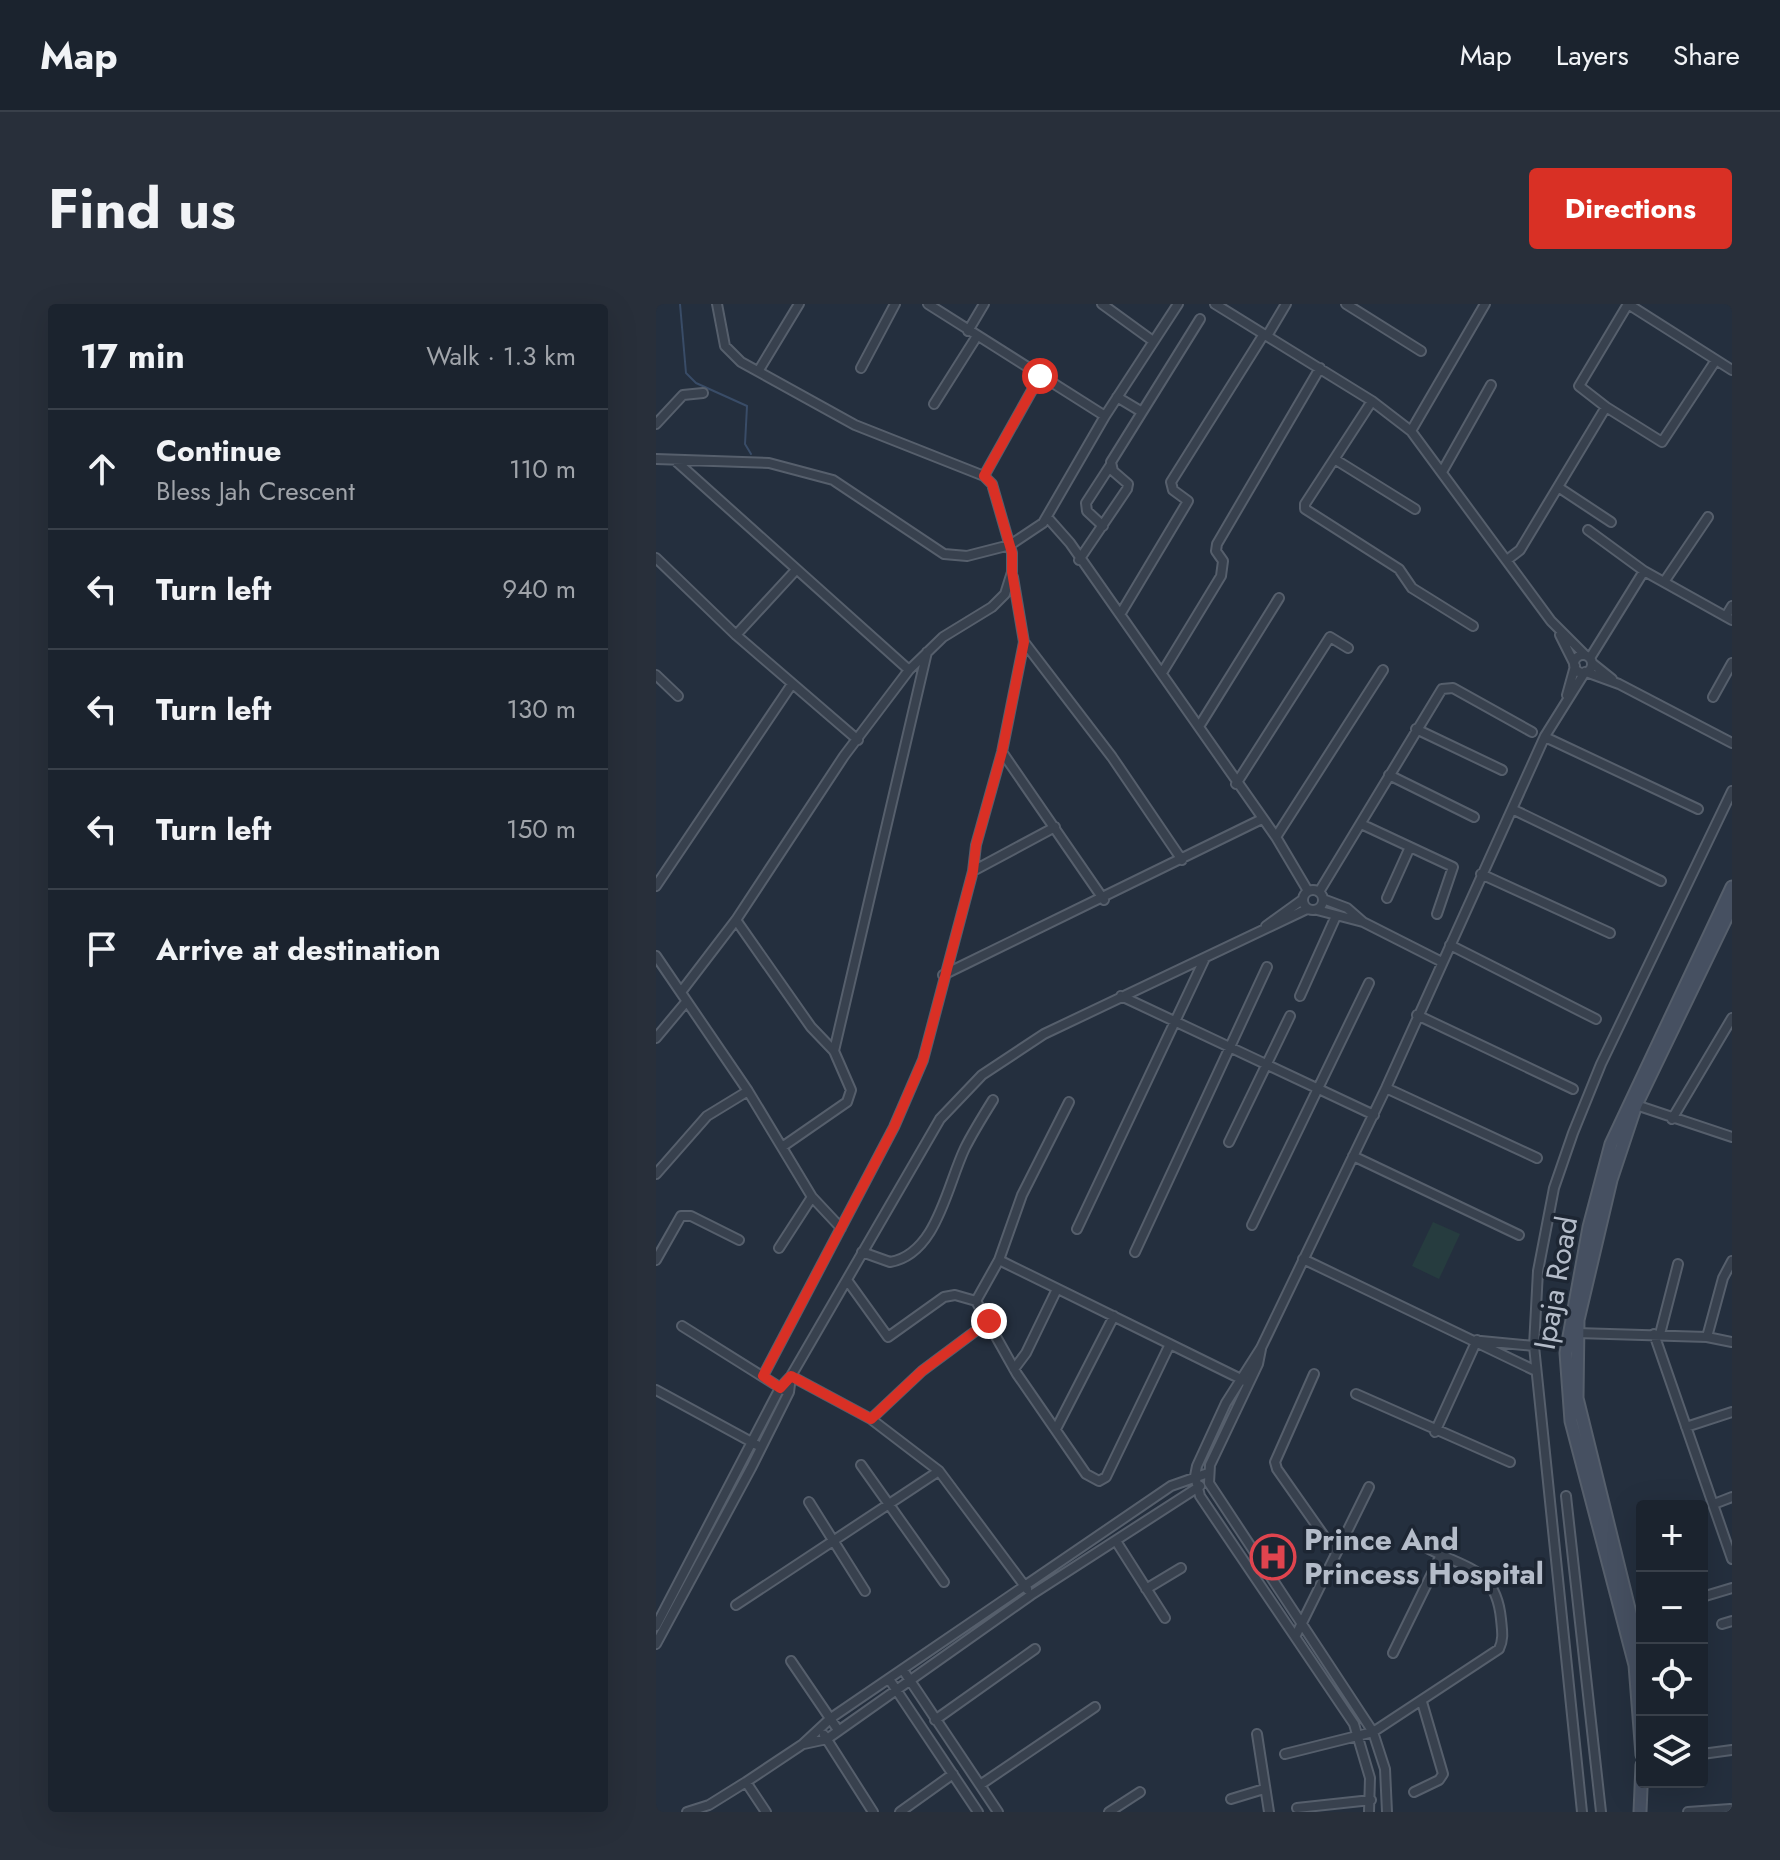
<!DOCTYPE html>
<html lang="en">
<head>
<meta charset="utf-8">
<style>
	:root { --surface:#1b232e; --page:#282f3a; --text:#f1f3f6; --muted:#a0a4aa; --line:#39404a; --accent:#d93025 }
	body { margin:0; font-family:Jost,sans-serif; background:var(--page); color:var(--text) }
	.controls { position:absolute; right:24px; bottom:24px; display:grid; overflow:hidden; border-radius:8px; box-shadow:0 8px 32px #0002 }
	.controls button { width:72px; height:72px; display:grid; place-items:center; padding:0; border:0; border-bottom:2px solid var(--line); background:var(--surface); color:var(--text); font:40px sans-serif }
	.stop { position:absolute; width:24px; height:24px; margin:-18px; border:6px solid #d93025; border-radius:50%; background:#fff }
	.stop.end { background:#d93025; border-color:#fff; box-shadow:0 2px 8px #0008 }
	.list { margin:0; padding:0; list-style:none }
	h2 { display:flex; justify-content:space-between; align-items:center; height:104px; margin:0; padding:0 32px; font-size:34px }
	h2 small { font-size:26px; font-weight:400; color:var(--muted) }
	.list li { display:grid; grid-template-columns:52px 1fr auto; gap:24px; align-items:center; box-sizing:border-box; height:120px; padding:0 32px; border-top:2px solid var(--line) }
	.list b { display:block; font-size:30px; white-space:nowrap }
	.list p { margin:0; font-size:26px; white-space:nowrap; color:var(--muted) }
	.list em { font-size:26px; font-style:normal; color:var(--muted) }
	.icon { flex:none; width:44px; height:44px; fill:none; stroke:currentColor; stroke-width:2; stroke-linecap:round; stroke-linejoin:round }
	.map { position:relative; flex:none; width:1076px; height:1508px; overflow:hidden; border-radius:8px }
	header { display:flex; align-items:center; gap:48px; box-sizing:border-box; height:112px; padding:0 40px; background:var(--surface); border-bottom:2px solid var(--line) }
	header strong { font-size:38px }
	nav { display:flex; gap:44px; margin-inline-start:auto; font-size:28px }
	.intro { display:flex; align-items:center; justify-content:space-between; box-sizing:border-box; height:192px; padding:0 48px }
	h1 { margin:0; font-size:56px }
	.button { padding:20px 36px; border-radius:8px; background:var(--accent); color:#fff; font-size:28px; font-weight:700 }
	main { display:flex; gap:48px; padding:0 48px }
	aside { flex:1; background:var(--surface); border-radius:8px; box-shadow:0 8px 32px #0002 }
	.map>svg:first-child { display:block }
</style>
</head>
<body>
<header>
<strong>Map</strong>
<nav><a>Map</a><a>Layers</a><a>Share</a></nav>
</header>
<div class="intro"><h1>Find us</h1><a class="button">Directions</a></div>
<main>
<aside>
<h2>17 min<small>Walk · 1.3 km</small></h2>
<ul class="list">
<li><svg class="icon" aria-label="ahead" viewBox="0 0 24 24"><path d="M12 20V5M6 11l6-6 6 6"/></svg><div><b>Continue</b><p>Bless Jah Crescent</p></div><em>110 m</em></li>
<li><svg class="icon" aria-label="left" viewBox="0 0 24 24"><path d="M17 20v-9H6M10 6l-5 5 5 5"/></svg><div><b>Turn left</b></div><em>940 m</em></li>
<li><svg class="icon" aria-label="left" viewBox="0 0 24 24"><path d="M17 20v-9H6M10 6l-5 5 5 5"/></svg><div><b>Turn left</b></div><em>130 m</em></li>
<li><svg class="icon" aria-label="left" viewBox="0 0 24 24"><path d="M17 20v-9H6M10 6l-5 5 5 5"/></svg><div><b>Turn left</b></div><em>150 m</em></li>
<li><svg class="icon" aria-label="arrive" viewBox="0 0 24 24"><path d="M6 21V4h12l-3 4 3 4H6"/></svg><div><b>Arrive at destination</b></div></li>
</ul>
</aside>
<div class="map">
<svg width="1076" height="1508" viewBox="0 0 1076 1508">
	<rect width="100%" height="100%" fill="#242f3e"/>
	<!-- green -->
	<path fill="#263c3f" d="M777,918l27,12 -21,45 -27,-13z"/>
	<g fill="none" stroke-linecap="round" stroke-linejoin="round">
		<!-- stream -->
		<path stroke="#394c67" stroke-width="2" d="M24,0l6,69 10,10 51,23 -2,38 6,10"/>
		<!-- minor casing -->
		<g stroke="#565f6c" stroke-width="12">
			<path id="minor" d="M272,0l177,112
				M446,0l51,37
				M559,0l157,97 39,30 140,190 34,34
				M690,0l75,47
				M972,0l104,66
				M312,27l16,-27
				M611,32l19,-32
				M205,64l34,-64
				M103,66l40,-66
				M461,93l25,15
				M716,97l-67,103v5l94,60 13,19 61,38
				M278,100l43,-68
				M950,103l56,35 54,-82
				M0,120l27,-29 20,-2
				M755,127l74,-127
				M0,155l113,4 64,17 111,74 23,2 43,-11 33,-22 62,-107 73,-112
				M680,156l79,49
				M21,158l232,208
				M786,168l49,-87
				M328,172l56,-100
				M902,183l53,35
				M391,213l23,26 206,294 32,54
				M447,222l-16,-15 -1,-8 24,-37
				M932,226l56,41
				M0,254l80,77 122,105
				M423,256l48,-71 1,-5 -15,-13 -2,-9 89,-143
				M851,256l13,-10 86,-143 -27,-21 49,-82
				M1008,278l44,-65
				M465,309l67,-112 -15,-11 -2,-8 93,-148
				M1070,312l6,-10
				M80,331l59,-64
				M904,331l14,28
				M368,338l88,115 70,103
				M918 360a9 9 0 1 1 18 0a9 9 0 1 1-18 0Z
				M934,354l54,-87 88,49
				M936,359l20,16
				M930,368l33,12 113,59
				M506,369l59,-97 2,-15 -7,-10 1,-7 103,-176
				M0,371l22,21
				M911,391l8,-29
				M1057,393l19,-34
				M544,421l79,-127
				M760,425l86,41
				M889,433l153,72
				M346,448l102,148
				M733,471l85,42
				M580,480l94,-147 18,11
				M856,505l149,72
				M705,520l92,43 -16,47
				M620,533l107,-167
				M317,567l82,-44
				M825,570l129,59
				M0,582l136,-202
				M647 596a10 10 0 1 1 20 0a10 10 0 1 1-20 0Z
				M663,588l123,-203 11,-1 79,44
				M731,594l23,-51
				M667,595l24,9 16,14 79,40
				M661,606l46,12
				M80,616l75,107 23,24 17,39 -4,12 -65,45
				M610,622l36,-26
				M794,641l146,74
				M0,652l92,135 64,106 29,31
				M287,671l319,-156
				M25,688l55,-72 108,-164 65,-86 34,-33 49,-30 13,-13 7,-22v-19l-20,-69 -8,-8 -129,-51 -114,-63 -16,-16 -8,-42
				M465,692l253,119
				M644,692l36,-80
				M761,711l156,74
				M0,734l30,-36
				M178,747l93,-399
				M730,784l151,70
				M413,798l-47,93 -23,65 -23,41 41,73 69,100 13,7 7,-4 64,-133
				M980,801l96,32
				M1016,815l60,-101
				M573,838l61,-126
				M697,852l166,79
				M0,870l51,-58 41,-25
				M596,921l117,-242
				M421,925l128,-271
				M123,944l33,-51
				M206,948l28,10c47,-8 57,-77 75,-114 8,-16 18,-32 28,-48
				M479,948l132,-285
				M647,955l233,112
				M0,956l25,-44h10l48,24
				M343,956l246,121
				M191,976l41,57 56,-40 11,-2 21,6
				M26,1022l102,64
				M921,1029l130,4 25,5
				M998,1030l78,225
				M1004,1030l18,-70
				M1051,1033l16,-59 9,-17
				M825,1037l53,5
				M605,1045l-3,15 -48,101 -1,18 164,249 12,37 2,43
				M358,1065l12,-16 31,-64
				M658,1070l-39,88 2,7 59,84
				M107,1072l131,-249 29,-67 50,-189 3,-26 26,-93 22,-110 -11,-65
				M135,1072l80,43 68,52 88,118
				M0,1086l101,55
				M700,1090l154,68
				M215,1115l51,-48 67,-50
				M1030,1123l46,-15
				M400,1125l58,-113
				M779,1128l42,-92
				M205,1161l83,117
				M910,1192l35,316
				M153,1198l56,89
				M1058,1200l18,-7
				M460,1237l49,77
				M490,1285l35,-21
				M1046,1293l30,-9
				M80,1301l203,-134
				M1066,1320l10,-3
				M0,1322l124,-238 11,-12 149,-257 42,-44 62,-41 263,-125
				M640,1331l73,-148
				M0,1340l95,-176 38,-76 2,-15
				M737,1349l48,-98
				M135,1357l47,69
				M247,1366l95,142
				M233,1375l89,133
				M279,1416l100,-71
				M601,1430l12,78
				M168,1431l49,77
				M148,1440l23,-5 204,-144 169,-109
				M629,1450l88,-22 126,-83c5,-10 3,-19 2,-30 -5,-51 -35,-50 -76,-72
				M1046,1450l30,-4
				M90,1478l20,30
				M324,1481l115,-78
				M758,1488l25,-12 4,-6 -21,-72
				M575,1495l33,-10
				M641,1504l74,-8
				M31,1508l22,-7 37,-23 57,-38 28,-26 340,-232 37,-13
				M244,1508l53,-38
				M453,1508l31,-20
				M713,1508l1,-34 -16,-54 -154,-228 -5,-20 2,-10 29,-63 35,-55 125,-260 159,-352 40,-64
				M926,1508l-48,-466 4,-75 16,-83 19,-55 28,-69 131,-273
				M1032,1508l42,-3"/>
		</g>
		<!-- secondary casing -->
		<g stroke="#565f6c" stroke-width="15">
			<path id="secondary" d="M981,1337l-60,-243 1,-78 33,-140 25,-75 96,-199
				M986,1451l-7,-90 -64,-244 -5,-68 23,-126 22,-83 121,-257
				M984,1508l2,-47"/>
		</g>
		<!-- minor -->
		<use href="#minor" stroke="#38414e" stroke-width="8"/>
		<!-- secondary -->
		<use href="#secondary" stroke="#465061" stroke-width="11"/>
	</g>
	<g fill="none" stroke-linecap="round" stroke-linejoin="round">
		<!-- route -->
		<path stroke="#d93025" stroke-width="10" d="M333,1017l-67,50 -51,48 -80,-43 -11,12 -17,-12 131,-249 29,-67 50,-189 3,-26 26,-93 22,-110 -12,-70v-19l-20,-69 -8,-8 56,-100"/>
	</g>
	<!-- icons -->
	<defs>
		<g id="hospital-ring" transform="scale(2.3)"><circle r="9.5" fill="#1d2633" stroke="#e0444e" stroke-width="1.5"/><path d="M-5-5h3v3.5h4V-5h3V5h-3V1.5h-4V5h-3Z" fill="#e0444e"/></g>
	</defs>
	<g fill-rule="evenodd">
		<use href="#hospital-ring" x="617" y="1253"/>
	</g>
	<g text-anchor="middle" stroke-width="7" stroke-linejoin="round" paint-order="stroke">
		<!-- street labels -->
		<g font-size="30" fill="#b4bcc9" stroke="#1d2633">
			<text transform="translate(900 979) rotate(-80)" y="10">Ipaja Road</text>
		</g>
		<!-- poi labels -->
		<g font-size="30" font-weight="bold" fill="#b4bcc9" stroke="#1d2633" text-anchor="start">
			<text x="648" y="1246">Prince And<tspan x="648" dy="34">Princess Hospital</tspan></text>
		</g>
	</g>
</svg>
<div class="controls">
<button>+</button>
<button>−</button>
<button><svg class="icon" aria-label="locate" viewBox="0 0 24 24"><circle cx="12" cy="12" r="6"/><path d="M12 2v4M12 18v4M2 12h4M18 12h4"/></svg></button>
<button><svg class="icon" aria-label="layers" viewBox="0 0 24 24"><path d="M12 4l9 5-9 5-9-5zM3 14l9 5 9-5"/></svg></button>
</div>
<div class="stop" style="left:384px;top:72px"></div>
<div class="stop end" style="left:333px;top:1017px"></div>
</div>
</main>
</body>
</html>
